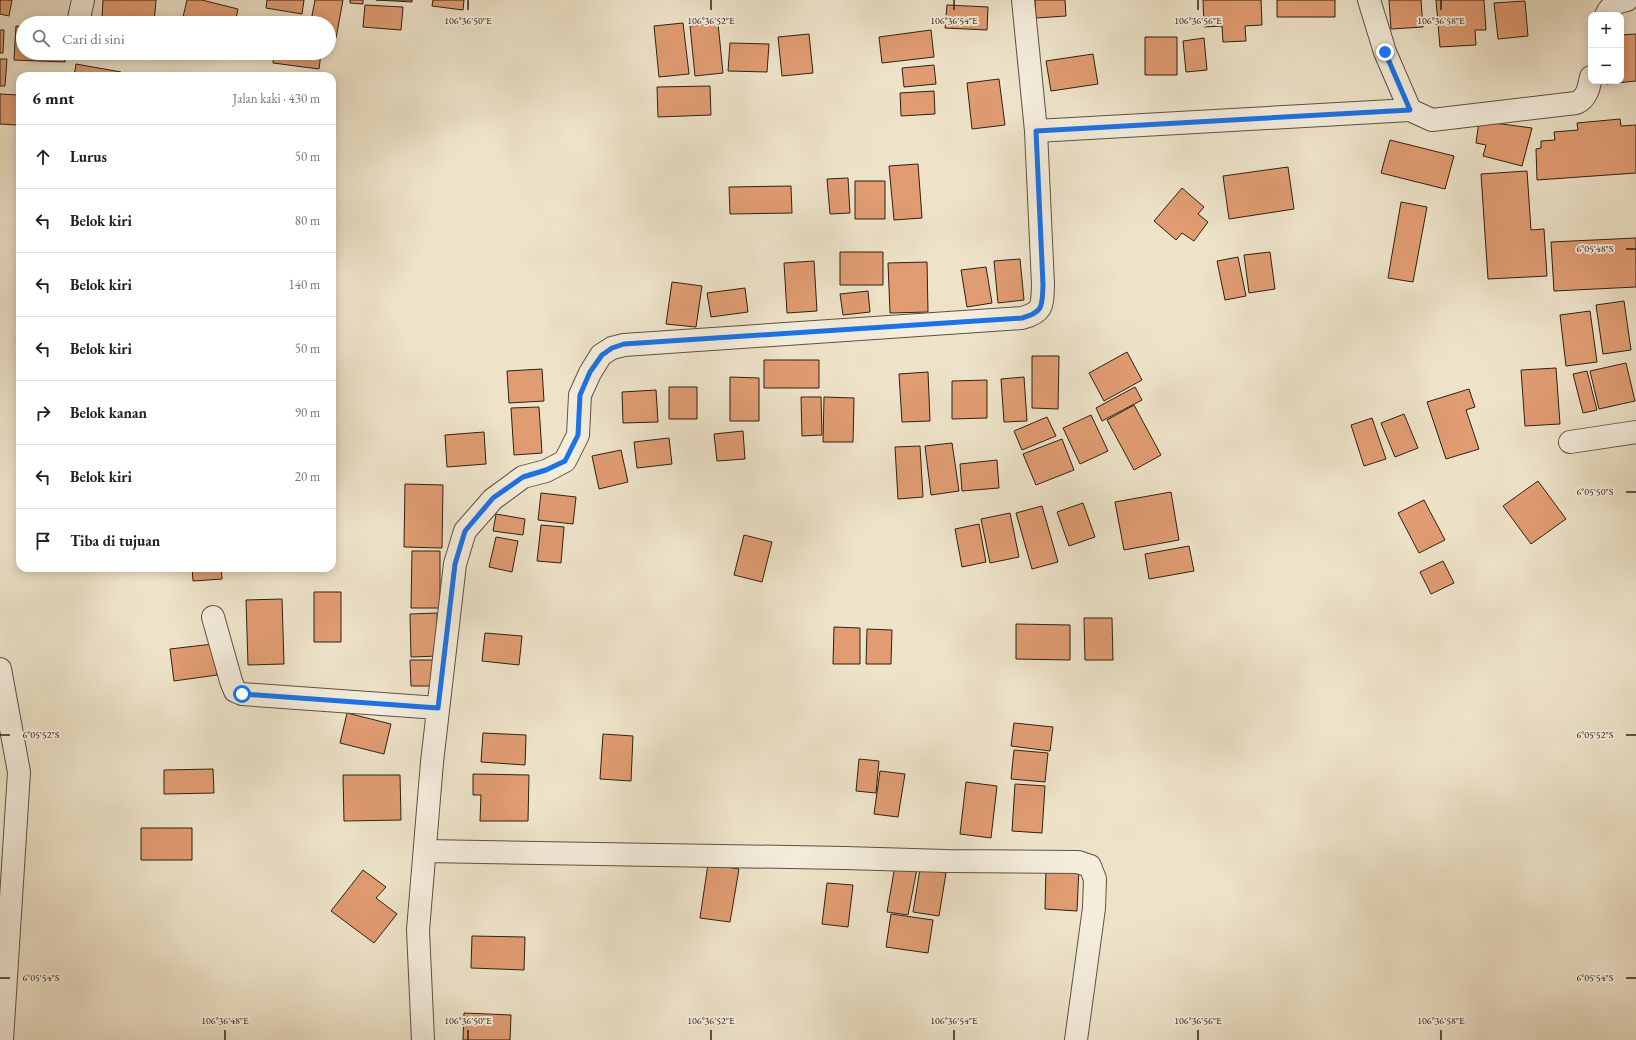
<!DOCTYPE html>
<html lang="id">
<head>
<meta charset="utf-8">
<style>
	:root { --surface:#fff; --page:#f2f2f2; --text:#202124; --muted:#757577; --line:#e0e0e0 }
	body { margin:0; font-family:"EB Garamond",serif; background:var(--page); color:var(--text) }
	.controls { position:absolute; right:12px; top:12px; display:grid; overflow:hidden; border-radius:8px; box-shadow:0 2px 10px #0003 }
	.controls button { width:36px; height:36px; display:grid; place-items:center; padding:0; border:0; border-bottom:1px solid var(--line); background:var(--surface); color:var(--text); font:20px sans-serif }
	.stop { position:absolute; width:12px; height:12px; margin:-9px; border:3px solid #1a73e8; border-radius:50%; background:#fff }
	.stop.end { background:#1a73e8; border-color:#fff; box-shadow:0 1px 4px #0008 }
	.list { margin:0; padding:0; list-style:none }
	h2 { display:flex; justify-content:space-between; align-items:center; height:52px; margin:0; padding:0 16px; font-size:17px }
	h2 small { font-size:13px; font-weight:400; color:var(--muted) }
	.list li { display:grid; grid-template-columns:26px 1fr auto; gap:12px; align-items:center; box-sizing:border-box; height:64px; padding:0 16px; border-top:1px solid var(--line) }
	.list b { display:block; font-size:15px; white-space:nowrap }
	.list em { font-size:13px; font-style:normal; color:var(--muted) }
	.icon { flex:none; width:22px; height:22px; fill:none; stroke:currentColor; stroke-width:2; stroke-linecap:round; stroke-linejoin:round }
	.map { position:relative; flex:none; width:1636px; height:1040px; overflow:hidden }
	.search { position:absolute; background:var(--surface); box-shadow:0 2px 10px #0003; left:16px; top:16px; width:320px; height:44px; display:flex; align-items:center; gap:10px; box-sizing:border-box; padding:0 14px; border-radius:22px; color:var(--muted); font-size:15px }
	.panel { position:absolute; background:var(--surface); box-shadow:0 2px 10px #0003; left:16px; top:72px; width:320px; height:500px; border-radius:12px }
	.map>svg:first-child { display:block }
</style>
</head>
<body>
<div class="map">
<svg width="1636" height="1040" viewBox="0 0 1636 1040">
	<rect width="100%" height="100%" fill="#eee3c9"/>
	<filter id="stains"><feTurbulence type="fractalNoise" baseFrequency=".005" numOctaves="4"/><feColorMatrix values="0 0 0 0 .2 0 0 0 0 .09 0 0 0 0 .02 0 0 0 .5 -.17"/></filter>
	<radialGradient id="worn" r=".72"><stop offset=".6" stop-color="#630" stop-opacity="0"/><stop offset="1" stop-color="#630" stop-opacity=".3"/></radialGradient>
	<!-- building -->
	<path fill="#e19c72" stroke="#2d2115" d="M0,0h12l-3,16 -9,-2z
		M103,0h53l-2,22 -52,-4z
		M187,0h15l36,9 -3,14h-45l-8,-2z
		M267,0h37l-2,14 -36,-6z
		M315,0h28l-7,38 -7,-1v-14h-28v-4l10,2z
		M350,0h13v4l-13,-1z
		M376,0h36v2z
		M433,0h31l-1,10 -31,-4z
		M1035,0h30l1,16 -30,2z
		M1203,0h58l1,25 -17,1 1,15 -23,1 -1,-16 -18,1z
		M1277,0h58v17h-58z
		M1389,0h32l2,27 -32,2z
		M1436,0h48l2,30h-11l1,15 -36,2z
		M1525,1l3,35 -30,3 -4,-36z
		M365,5l38,2 -2,23 -38,-3z
		M947,5l41,2 -1,23 -42,-2z
		M683,23l6,51 -30,3 -5,-51z
		M718,23l5,50 -28,3 -5,-50z
		M16,26l7,1v26h42v9l-51,-2z
		M0,30h4l-1,23h-3z
		M931,30l3,27 -52,6 -3,-26z
		M809,34l4,39 -31,3 -4,-39z
		M1636,34v47l-30,3 -1,-3h16v-46z
		M1145,37h32v38h-32z
		M1204,38l3,32 -21,2 -3,-31z
		M730,43l39,1 -2,28 -39,-1z
		M107,53h52l-1,6z
		M274,53h47l-2,16 -46,-6z
		M1093,54l5,30 -47,7 -5,-30z
		M0,59h7l-2,27h-5z
		M76,64l45,8 -1,4h-46z
		M934,65l2,19 -32,3 -2,-19z
		M290,74h26v2h-26z
		M999,79l6,46 -33,4 -5,-46z
		M710,86l1,29 -53,2 -1,-30z
		M934,91l1,23 -34,2 -1,-23z
		M0,94l18,1 -1,30 -17,-1z
		M1620,119l1,7 15,-1v48l-99,7 -1,-31 5,-1v-7l14,-1 -1,-8 24,-2 -1,-7z
		M1479,121l53,7 -10,38 -39,-10 3,-11 -10,-2z
		M1390,140l64,16 -9,33 -64,-16z
		M918,164l4,54 -28,2 -5,-54z
		M1288,167l6,42 -65,10 -6,-43z
		M1527,171l4,59 13,-1 3,47 -59,3 -7,-105z
		M848,178l2,35 -20,1 -3,-35z
		M855,181h30v38h-30z
		M791,186l1,27 -62,1 -1,-27z
		M1182,188l22,19 -6,7 10,8 -14,19 -12,-8 -6,7 -22,-19z
		M1401,202l26,5 -14,75 -25,-4z
		M1636,238v49l-82,4 -3,-49z
		M840,252h43v33h-43z
		M1270,252l5,37 -26,4 -5,-38z
		M1238,257l8,39 -21,4 -8,-39z
		M1020,259l4,41 -26,3 -4,-42z
		M814,261l3,50 -30,2 -3,-50z
		M927,262l1,50 -38,1 -2,-50z
		M986,267l6,36 -25,4 -6,-37z
		M672,282l30,4 -6,41 -30,-3z
		M745,288l3,24 -37,5 -4,-24z
		M868,291l2,21 -27,3 -3,-21z
		M1624,301l7,49 -28,4 -7,-49z
		M1590,311l7,51 -31,4 -6,-51z
		M1127,352l15,28 -38,21 -15,-28z
		M1032,356h27l-1,53 -26,-1z
		M764,360h55v28h-55z
		M1626,363l9,38 -36,8 -9,-38z
		M1556,368l4,56 -35,2 -4,-56z
		M542,369l2,32 -35,2 -2,-32z
		M1587,371l10,39 -14,3 -10,-39z
		M928,372l2,49 -28,1 -3,-48z
		M730,377l29,1v43h-29z
		M1024,377l3,44 -23,1 -3,-43z
		M987,380v38l-35,1v-38z
		M669,387h28v32h-28z
		M1135,387l7,13 -40,21 -6,-13z
		M1469,389l6,18 -9,3 13,39 -33,10 -19,-57z
		M656,390l2,32 -35,1 -1,-31z
		M801,397h20l1,38 -20,1z
		M824,397l30,1 -1,44h-30z
		M1134,405l27,50 -27,15 -27,-50z
		M539,407l3,46 -28,2 -3,-47z
		M1404,414l14,34 -23,9 -14,-34z
		M1091,415l17,36 -28,13 -17,-36z
		M1047,417l9,19 -34,14 -8,-19z
		M1372,418l14,41 -22,7 -13,-41z
		M743,431l2,28 -28,2 -3,-27z
		M484,432l2,32 -39,3 -2,-32z
		M669,438l3,26 -35,4 -3,-26z
		M1062,439l12,31 -38,15 -13,-31z
		M952,443l7,48 -28,4 -6,-49z
		M920,446l3,51 -25,2 -3,-52z
		M621,450l7,32 -29,7 -7,-33z
		M997,460l2,28 -37,3 -2,-27z
		M1538,481l28,38 -35,25 -28,-38z
		M405,484l38,1 -1,63 -38,-1z
		M1171,492l8,48 -55,10 -9,-48z
		M541,493l35,4 -3,27 -35,-4z
		M1424,500l21,40 -26,13 -21,-40z
		M1083,503l12,34 -26,9 -12,-34z
		M1042,506l16,56 -26,7 -16,-56z
		M1010,513l9,44 -29,6 -9,-44z
		M496,514l29,5 -2,16 -30,-4z
		M979,524l7,38 -24,5 -7,-38z
		M541,525l23,2 -3,36 -24,-2z
		M744,535l28,7 -10,40 -28,-7z
		M496,537l22,4 -6,31 -23,-5z
		M1189,546l5,25 -45,8 -4,-25z
		M412,551h28v57h-29z
		M1443,561l11,22 -23,11 -11,-22z
		M192,568h29l1,11 -29,2z
		M314,592h27v50h-27z
		M282,599l2,65 -36,1 -2,-65z
		M437,613l2,43 -28,1 -1,-43z
		M1084,618h28l1,42h-28z
		M1016,624l54,1v35l-54,-1z
		M834,627l26,1v36h-27z
		M867,629l25,1 -1,34h-25z
		M485,633l37,3 -3,29 -37,-4z
		M213,644l4,31 -43,6 -4,-32z
		M410,660h26v26h-25z
		M347,713l44,11 -7,30 -44,-11z
		M1014,723l39,4 -3,24 -39,-5z
		M483,733l43,2 -1,30 -44,-3z
		M603,734l30,2 -2,45 -31,-2z
		M1014,750l34,3 -3,29 -34,-3z
		M859,759l20,2 -3,32 -20,-2z
		M213,769l1,24 -50,1v-24z
		M880,771l25,3 -7,43 -24,-3z
		M473,774l56,1 -1,46h-48l1,-26h-8z
		M343,775h57l1,45 -57,1z
		M966,782l31,4 -6,52 -31,-4z
		M1015,784l30,2 -3,47 -30,-2z
		M141,828h51v32h-51z
		M896,860l22,4 -10,51 -21,-3z
		M708,864l31,5 -9,53 -30,-4z
		M1046,866l33,1 -2,44 -32,-2z
		M920,869l26,4 -7,43 -26,-4z
		M363,870l23,17 -10,11 21,16 -23,29 -43,-32z
		M827,883l26,2 -5,42 -26,-3z
		M891,914l42,6 -5,33 -42,-6z
		M472,936l53,1 -1,33 -53,-2z
		M464,1013l47,2 -1,25h-47z"/>
	<g fill="none" stroke-linecap="round" stroke-linejoin="round">
		<!-- street casing -->
		<g stroke="#5d5242" stroke-width="24">
			<path id="street" d="M1369,0l16,52 25,58 22,10 144,-17c11,-4 13,-16 15,-26
				M1606,15c4,-9 12,-14 21,-15
				M78,23l5,-23
				M1036,131l374,-21
				M1570,442l66,-10
				M213,617l18,64 4,10 7,3 196,14
				M0,669l19,103 -17,268
				M425,851l420,7 101,3 132,1 12,4 5,13 -1,29 -18,132
				M423,1040l-5,-110 14,-168 23,-198 10,-33 28,-32 30,-22 23,-6 19,-10 13,-26 2,-40 10,-22 11,-18 11,-7 12,-3 398,-27c22,-6 20,-13 21,-33l-7,-154 -13,-131"/>
		</g>
		<!-- street -->
		<use href="#street" stroke="#f4eddc" stroke-width="22"/>
	</g>
	<g fill="none" stroke-linecap="round" stroke-linejoin="round">
		<!-- route -->
		<path stroke="#1a73e8" stroke-width="5" d="M242,694l196,14 17,-144 10,-33 28,-33 30,-21 23,-7 19,-9 13,-26 2,-40 10,-23 12,-17 10,-7 12,-4 398,-26c22,-6 20,-12 21,-33l-7,-154 374,-21 -25,-58"/>
	</g>
	<!-- ticks -->
	<path fill="none" stroke="#2d2115" stroke-width="1.5" d="M468,0v10M711,0v10M954,0v10M1198,0v10M1441,0v10M1626,249h10M1626,492h10M0,735h10M1626,735h10M0,978h10M1626,978h10M225,1030v10M468,1030v10M711,1030v10M954,1030v10M1198,1030v10M1441,1030v10"/>
	<g font-size="10" text-anchor="middle" fill="#2d2115" stroke="#f4eddc" stroke-width="4" stroke-linejoin="round" paint-order="stroke">
		<text x="468" y="24">106°36'50"E</text>
		<text x="711" y="24">106°36'52"E</text>
		<text x="954" y="24">106°36'54"E</text>
		<text x="1198" y="24">106°36'56"E</text>
		<text x="1441" y="24">106°36'58"E</text>
		<text x="1595" y="252">6°05'48"S</text>
		<text x="1595" y="495">6°05'50"S</text>
		<text x="41" y="738">6°05'52"S</text>
		<text x="1595" y="738">6°05'52"S</text>
		<text x="41" y="981">6°05'54"S</text>
		<text x="1595" y="981">6°05'54"S</text>
		<text x="225" y="1024">106°36'48"E</text>
		<text x="468" y="1024">106°36'50"E</text>
		<text x="711" y="1024">106°36'52"E</text>
		<text x="954" y="1024">106°36'54"E</text>
		<text x="1198" y="1024">106°36'56"E</text>
		<text x="1441" y="1024">106°36'58"E</text>
	</g>
	<rect width="100%" height="100%" filter="url(#stains)"/>
	<rect width="100%" height="100%" fill="url(#worn)"/>
</svg>
<div class="controls">
<button>+</button>
<button>−</button>
</div>
<div class="stop" style="left:242px;top:694px"></div>
<div class="stop end" style="left:1385px;top:52px"></div>
<div class="search"><svg class="icon" aria-label="search" viewBox="0 0 24 24"><circle cx="10" cy="10" r="6"/><path d="M15 15l6 6"/></svg>Cari di sini</div>
<section class="panel">
<h2>6 mnt<small>Jalan kaki · 430 m</small></h2>
<ul class="list">
<li><svg class="icon" aria-label="ahead" viewBox="0 0 24 24"><path d="M12 20V5M6 11l6-6 6 6"/></svg><div><b>Lurus</b></div><em>50 m</em></li>
<li><svg class="icon" aria-label="left" viewBox="0 0 24 24"><path d="M17 20v-9H6M10 6l-5 5 5 5"/></svg><div><b>Belok kiri</b></div><em>80 m</em></li>
<li><svg class="icon" aria-label="left" viewBox="0 0 24 24"><path d="M17 20v-9H6M10 6l-5 5 5 5"/></svg><div><b>Belok kiri</b></div><em>140 m</em></li>
<li><svg class="icon" aria-label="left" viewBox="0 0 24 24"><path d="M17 20v-9H6M10 6l-5 5 5 5"/></svg><div><b>Belok kiri</b></div><em>50 m</em></li>
<li><svg class="icon" aria-label="right" viewBox="0 0 24 24"><path d="M7 20v-9h11M14 6l5 5-5 5"/></svg><div><b>Belok kanan</b></div><em>90 m</em></li>
<li><svg class="icon" aria-label="left" viewBox="0 0 24 24"><path d="M17 20v-9H6M10 6l-5 5 5 5"/></svg><div><b>Belok kiri</b></div><em>20 m</em></li>
<li><svg class="icon" aria-label="arrive" viewBox="0 0 24 24"><path d="M6 21V4h12l-3 4 3 4H6"/></svg><div><b>Tiba di tujuan</b></div></li>
</ul>
</section>
</div>
</body>
</html>
